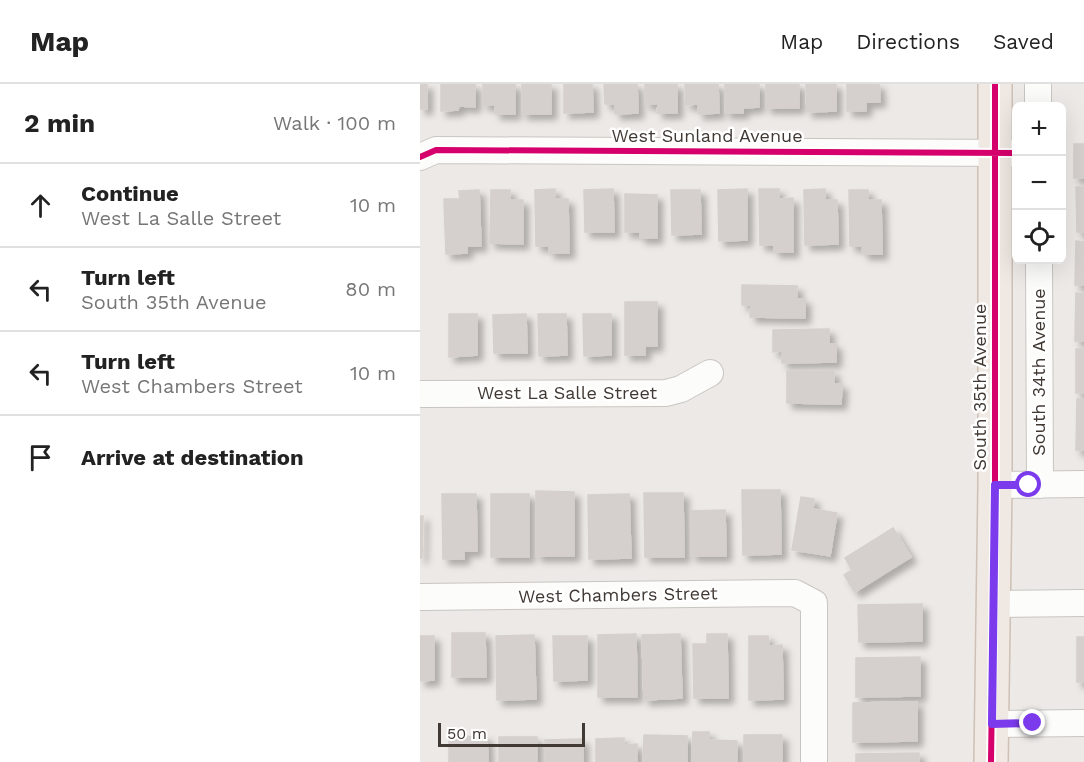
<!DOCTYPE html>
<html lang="en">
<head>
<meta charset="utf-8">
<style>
	:root { --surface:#fff; --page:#f2f2f2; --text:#222; --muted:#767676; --line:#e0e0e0 }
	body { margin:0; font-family:"Work Sans",sans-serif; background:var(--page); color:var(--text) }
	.controls { position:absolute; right:18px; top:18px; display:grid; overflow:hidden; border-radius:9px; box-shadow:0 6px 24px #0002 }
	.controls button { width:54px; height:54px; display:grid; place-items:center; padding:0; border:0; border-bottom:2px solid var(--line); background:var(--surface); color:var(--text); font:30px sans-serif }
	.scale { position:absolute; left:18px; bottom:15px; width:147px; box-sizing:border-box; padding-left:6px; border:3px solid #413934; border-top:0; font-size:16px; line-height:21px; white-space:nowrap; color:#413934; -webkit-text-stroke:4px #fff; paint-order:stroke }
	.stop { position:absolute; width:18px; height:18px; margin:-14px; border:4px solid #7c3aed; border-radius:50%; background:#fff }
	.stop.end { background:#7c3aed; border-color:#fff; box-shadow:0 2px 6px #0008 }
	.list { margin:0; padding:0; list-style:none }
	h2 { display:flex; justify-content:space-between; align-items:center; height:78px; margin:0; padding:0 24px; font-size:26px }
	h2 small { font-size:20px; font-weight:400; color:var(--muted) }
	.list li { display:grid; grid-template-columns:39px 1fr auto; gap:18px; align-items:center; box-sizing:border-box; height:84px; padding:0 24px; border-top:2px solid var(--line) }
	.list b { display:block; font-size:22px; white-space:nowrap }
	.list p { margin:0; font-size:20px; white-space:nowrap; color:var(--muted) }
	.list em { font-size:20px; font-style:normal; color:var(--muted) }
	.icon { flex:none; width:33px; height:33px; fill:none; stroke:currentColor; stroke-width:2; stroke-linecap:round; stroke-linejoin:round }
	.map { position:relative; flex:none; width:664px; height:678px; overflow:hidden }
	header { display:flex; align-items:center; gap:36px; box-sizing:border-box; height:84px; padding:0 30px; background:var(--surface); border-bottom:2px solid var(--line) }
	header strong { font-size:28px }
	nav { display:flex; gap:33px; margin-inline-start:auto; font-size:21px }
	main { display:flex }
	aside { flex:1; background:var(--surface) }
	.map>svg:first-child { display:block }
</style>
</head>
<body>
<header>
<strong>Map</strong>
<nav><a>Map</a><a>Directions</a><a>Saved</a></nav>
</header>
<main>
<aside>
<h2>2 min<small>Walk · 100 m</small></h2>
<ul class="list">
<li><svg class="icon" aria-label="ahead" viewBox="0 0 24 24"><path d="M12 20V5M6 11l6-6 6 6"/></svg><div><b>Continue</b><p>West La Salle Street</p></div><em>10 m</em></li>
<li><svg class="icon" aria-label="left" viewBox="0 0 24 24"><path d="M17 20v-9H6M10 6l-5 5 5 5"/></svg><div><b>Turn left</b><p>South 35th Avenue</p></div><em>80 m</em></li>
<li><svg class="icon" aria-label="left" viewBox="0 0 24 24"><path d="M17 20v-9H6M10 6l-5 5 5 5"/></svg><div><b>Turn left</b><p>West Chambers Street</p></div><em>10 m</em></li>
<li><svg class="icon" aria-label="arrive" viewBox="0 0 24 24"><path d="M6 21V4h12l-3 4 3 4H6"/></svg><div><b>Arrive at destination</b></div></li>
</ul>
</aside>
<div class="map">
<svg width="664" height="678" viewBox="0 0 664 678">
	<defs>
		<filter id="shadow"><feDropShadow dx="5.5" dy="5.5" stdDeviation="3" flood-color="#0004"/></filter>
	</defs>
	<rect width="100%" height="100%" fill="#ede9e6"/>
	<!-- building -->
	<path fill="#d5d0cd" stroke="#d5d0cc" stroke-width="1.5" filter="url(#shadow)" d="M0,0h7v25h-7z
		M21,0h34v23l-16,-1 -1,4 -17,1z
		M63,0h32v30h-20v-9h-12z
		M102,0h29v30h-29z
		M144,0h28l1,28 -29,1z
		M184,0h33l1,29 -23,1v-10h-10z
		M225,0h32v29h-20l1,-9h-13z
		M265,0h33l1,29 -21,1v-10l-12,1z
		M305,0h34v23l-16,1v5h-18z
		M346,0h33v24h-33z
		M386,0h30v27l-29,1z
		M427,0h32l1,18h-14v9h-19z
		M654,60h10v34h-10z
		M656,103h8v45h-7z
		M135,105v10h13l1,54h-20v-7h-13l-1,-56z
		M193,105l1,43h-29l-1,-42z
		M327,105v51l-28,1 -1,-51z
		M339,105h20v10l14,-1v54h-19v-7h-14z
		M405,105v11h12l1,44 -33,1 -1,-55z
		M59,106l2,56h-14v7l-21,1 -2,-55h16l-1,-8z
		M71,106h19v10h13v44l-33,-1z
		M251,106h29l1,44 -29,1z
		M429,106h19v10h13l1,54h-19l-1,-8h-12z
		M205,110l32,1v43h-17v-6h-15z
		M656,157l8,1v43h-9z
		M322,201l55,1v13h8v19l-55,-1 1,-12h-9z
		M656,209l8,1v47h-9z
		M205,218h32v44h-12v9h-20z
		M29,230h28v41l-28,2z
		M106,230l1,39h-33l-1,-38z
		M118,230h28l1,41 -28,1z
		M163,230h28v41l-27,1z
		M409,245v15h7v18l-54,1v-12l-9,1v-22z
		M656,265h8v44h-8z
		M367,287h47v13h8l-1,20 -54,-1z
		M657,315h7v51h-8z
		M322,406h38l1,64 -38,1z
		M116,407l38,1v64h-38z
		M224,409h39l1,64h-39z
		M22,410h34l1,57h-13v8h-21z
		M71,410h38v63h-38z
		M209,410l2,64 -42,1 -1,-64z
		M381,413l13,2 -1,10 24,4 -7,43 -38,-6z
		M305,426l1,46h-35v-45z
		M0,432h3l-1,42h-2z
		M473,444l18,29 -56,35 -11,-17 8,-5 -7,-12z
		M502,520v37l-63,1 -1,-37z
		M32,549h33l1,44h-34z
		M216,550l1,63h-39v-62z
		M260,550l2,64 -38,2 -2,-65z
		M287,550h20l1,64h-34l-1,-54h14z
		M114,551l2,64 -39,1 -1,-64z
		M0,552h14v44l-14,1z
		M133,552h34v44l-33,1z
		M329,552h19l1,10 13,-1 1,54 -34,1z
		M657,553h7v45h-7z
		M500,573v39l-64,1v-39z
		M497,618v39l-64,1v-39z
		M273,648h16v8l28,1v21h-45z
		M224,651l43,1v26h-44z
		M324,651h38v27h-38z
		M67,652l1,26h-39v-25z
		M79,653h38v25h-38z
		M204,654v7l13,-1v18h-41v-23z
		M163,655v23h-38v-22z
		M499,669v9h-63v-8z"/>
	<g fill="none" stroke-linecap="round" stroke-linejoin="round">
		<!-- minor casing -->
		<g stroke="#c9c5c2" stroke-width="28">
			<path id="minor" d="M618,0v22
				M0,73l16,-7 580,3
				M619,176l1,225
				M0,310l246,-1 15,-4 29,-16
				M575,401l89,-1
				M0,513l375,-4 19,10v159
				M573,520l91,-1
				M572,640l92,-1"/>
		</g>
		<!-- major casing -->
		<g stroke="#cec0b5" stroke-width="36">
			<path id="major" d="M571,678l4,-277v-401"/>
		</g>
		<!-- minor -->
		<use href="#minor" stroke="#fcfcfb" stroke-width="26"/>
		<!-- major -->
		<use href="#major" stroke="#efe8e3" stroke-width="33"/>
		<!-- cycleway casing -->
		<g stroke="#fff" stroke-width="10">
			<path id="cycleway" d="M0,73l16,-7 580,3
				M571,678l4,-277v-401"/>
		</g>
		<!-- cycleway -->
		<use href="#cycleway" stroke="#d6006c" stroke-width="6"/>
	</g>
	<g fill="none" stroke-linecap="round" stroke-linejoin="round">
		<!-- route -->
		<path stroke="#7c3aed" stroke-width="8" d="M609,401h-34l-3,239 41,-1"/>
	</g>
	<g text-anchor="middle" stroke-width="5" stroke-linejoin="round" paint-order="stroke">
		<!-- street labels -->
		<g font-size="18" fill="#413934" stroke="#fff">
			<text x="287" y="58">West Sunland Avenue</text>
			<text transform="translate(619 288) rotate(-90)" y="6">South 34th Avenue</text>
			<text transform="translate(560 303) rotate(-90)" y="6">South 35th Avenue</text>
			<text x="147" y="315">West La Salle Street</text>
			<text transform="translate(198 511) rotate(-1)" y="6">West Chambers Street</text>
		</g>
	</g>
</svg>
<div class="controls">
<button>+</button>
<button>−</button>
<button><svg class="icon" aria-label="locate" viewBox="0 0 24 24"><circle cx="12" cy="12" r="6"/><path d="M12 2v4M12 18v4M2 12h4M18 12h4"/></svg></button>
</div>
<div class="scale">50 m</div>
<div class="stop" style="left:609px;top:401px"></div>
<div class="stop end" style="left:613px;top:639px"></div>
</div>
</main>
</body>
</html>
